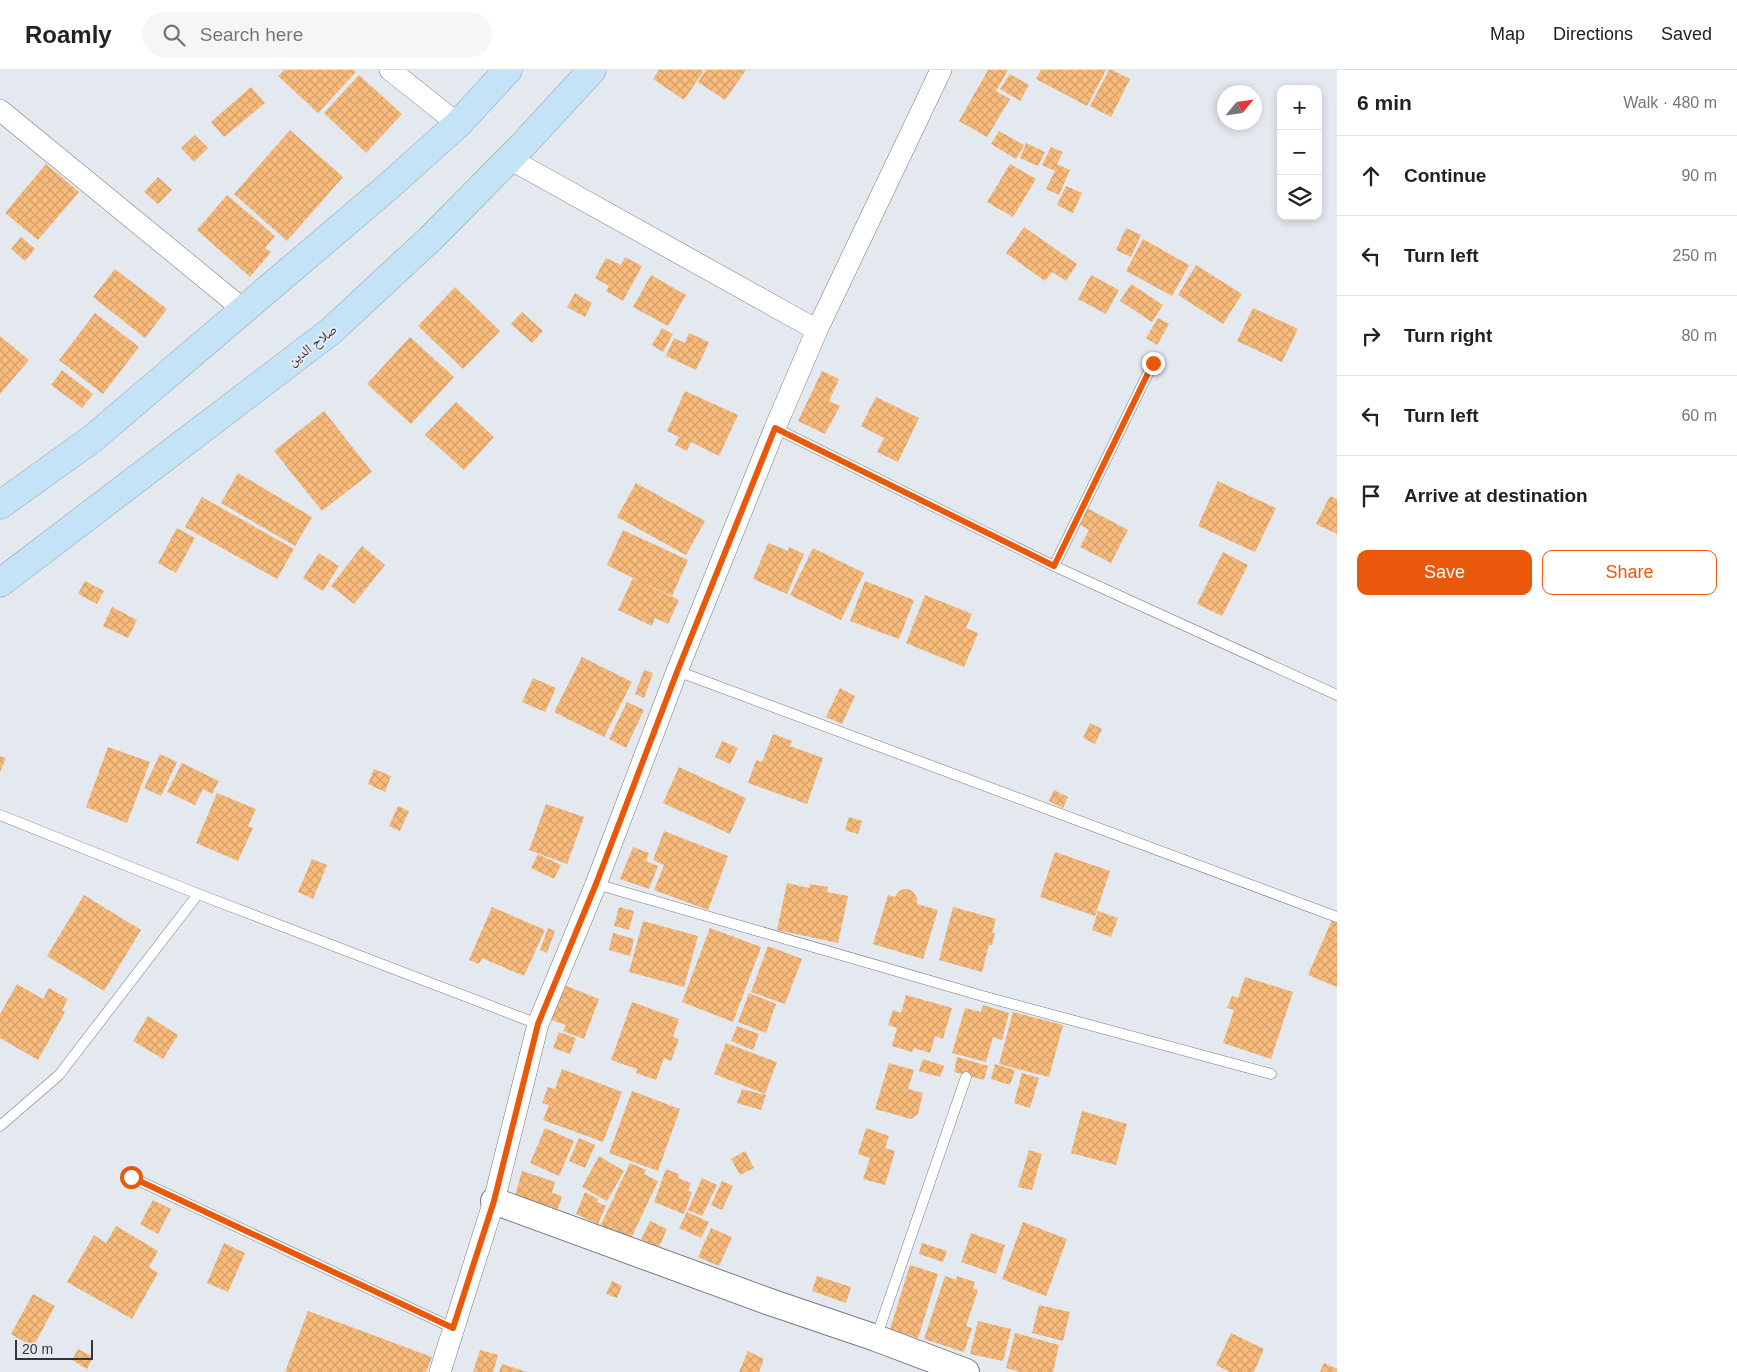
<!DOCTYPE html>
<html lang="en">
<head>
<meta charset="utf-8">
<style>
	:root { --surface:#fff; --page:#f6f6f6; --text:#222; --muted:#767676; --line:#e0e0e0; --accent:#ea580c }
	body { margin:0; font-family:Arial,"Noto Naskh Arabic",sans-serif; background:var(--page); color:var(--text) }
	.controls { position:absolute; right:15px; top:15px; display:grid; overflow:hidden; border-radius:10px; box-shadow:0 2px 8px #0003 }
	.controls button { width:45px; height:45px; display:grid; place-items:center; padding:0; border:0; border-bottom:1px solid var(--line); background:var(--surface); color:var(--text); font:25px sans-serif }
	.compass { position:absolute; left:1217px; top:15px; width:45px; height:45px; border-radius:50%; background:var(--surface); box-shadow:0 2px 8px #0003; rotate:61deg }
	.scale { position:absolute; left:15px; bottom:12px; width:78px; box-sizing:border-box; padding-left:5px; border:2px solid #343538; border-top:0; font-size:14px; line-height:18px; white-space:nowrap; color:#343538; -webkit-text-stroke:4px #e4e8ef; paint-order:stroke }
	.stop { position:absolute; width:15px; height:15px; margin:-11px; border:4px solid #ea580c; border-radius:50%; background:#fff }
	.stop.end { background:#ea580c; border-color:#fff; box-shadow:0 1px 5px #0008 }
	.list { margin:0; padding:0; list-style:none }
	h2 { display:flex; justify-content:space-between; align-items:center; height:65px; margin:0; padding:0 20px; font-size:21px }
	h2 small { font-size:16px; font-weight:400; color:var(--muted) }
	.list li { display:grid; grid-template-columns:32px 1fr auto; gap:15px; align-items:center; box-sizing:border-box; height:80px; padding:0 20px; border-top:1px solid var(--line) }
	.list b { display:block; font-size:19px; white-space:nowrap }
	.list em { font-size:16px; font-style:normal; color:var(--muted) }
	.actions { display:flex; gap:10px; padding:15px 20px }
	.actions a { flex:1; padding:11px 0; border:1px solid var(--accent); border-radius:10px; text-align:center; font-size:18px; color:var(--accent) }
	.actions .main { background:var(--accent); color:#fff }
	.icon { flex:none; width:28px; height:28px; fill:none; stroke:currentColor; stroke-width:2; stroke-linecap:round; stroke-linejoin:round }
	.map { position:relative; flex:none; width:1337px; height:1302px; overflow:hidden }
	header { display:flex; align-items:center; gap:30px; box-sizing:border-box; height:70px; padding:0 25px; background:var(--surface); border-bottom:1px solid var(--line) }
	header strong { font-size:24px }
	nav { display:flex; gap:28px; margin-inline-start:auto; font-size:18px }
	.search { width:350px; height:45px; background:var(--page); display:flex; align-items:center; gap:12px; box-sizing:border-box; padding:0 18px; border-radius:28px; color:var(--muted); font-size:19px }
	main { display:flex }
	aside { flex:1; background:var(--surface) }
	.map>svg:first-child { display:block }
</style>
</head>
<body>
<header>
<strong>Roamly</strong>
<div class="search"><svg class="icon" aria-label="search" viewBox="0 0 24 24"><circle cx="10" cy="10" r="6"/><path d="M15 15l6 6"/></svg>Search here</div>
<nav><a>Map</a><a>Directions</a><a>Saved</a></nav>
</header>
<main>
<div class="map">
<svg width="1337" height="1302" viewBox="0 0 1337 1302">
	<defs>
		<pattern id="building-cross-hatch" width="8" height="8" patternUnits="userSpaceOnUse" patternTransform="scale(1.25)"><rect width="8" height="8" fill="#f7ba7b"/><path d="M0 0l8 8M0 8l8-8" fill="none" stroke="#d4a06b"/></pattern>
	</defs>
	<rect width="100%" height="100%" fill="#e4e8ef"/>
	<!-- building -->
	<path fill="url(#building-cross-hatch)" d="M284,0h69l3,2 -38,41 -40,-37z
		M659,0h42l2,2 -19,28 -31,-21z
		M706,0h40l-21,30 -27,-18z
		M988,0h20l-12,21 14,8 -23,38 -28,-16z
		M1041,0h65l-19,36 -51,-27z
		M1109,0h3l18,9 -19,38 -21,-11z
		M1010,4l19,11 -9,16 -20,-12z
		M359,5l43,39 -36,39 -42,-40z
		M251,17l14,16 -41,34 -13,-15z
		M290,60l53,47 -56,64 -53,-47z
		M999,61l25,14 -8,14 -25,-15z
		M195,65l13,13 -14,14 -13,-14z
		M1026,73l19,9 -7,14 -18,-8z
		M1051,77l12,5 -6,12 13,6 -11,25 -13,-6 9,-18 -13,-6z
		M46,94l33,28 -41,48 -33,-27z
		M1010,94l26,15 -23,38 -26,-15z
		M158,107l14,13 -14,14 -14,-12z
		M1066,116l16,7 -9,20 -16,-8z
		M227,125l48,41 -10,12 6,4 -21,25 -53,-47z
		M1024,157l53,37 -11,17 -14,-9 -7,9 -39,-28z
		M1126,158l15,7 -10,22 -15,-7z
		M21,167l14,12 -10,12 -14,-12z
		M1143,169l46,26 -17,31 -46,-25z
		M625,187l17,9 -19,35 -17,-10 3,-5 -14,-8 11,-20 15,7z
		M1196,195l46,29 -19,30 -45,-29z
		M115,199l52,40 -22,29 -52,-41z
		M651,205l35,20 -18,31 -35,-19z
		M1091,205l28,15 -13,24 -28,-15z
		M1131,214l32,21 -11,17 -32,-21z
		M455,217l45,44 -37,38 -45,-43z
		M575,223l17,10 -7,14 -18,-10z
		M1253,238l45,21 -16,33 -45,-21z
		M522,242l21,19 -11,12 -21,-19z
		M95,243l44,34 -36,47 -44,-34z
		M1158,248l11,6 -12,21 -11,-7z
		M662,258l11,6 -10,18 -11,-7z
		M689,263l20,9 -13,28 -30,-14 8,-18 11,5z
		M0,266l29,24 -29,34z
		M410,267l44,40 -43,47 -44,-40z
		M62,300l31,24 -11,14 -31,-23z
		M822,301l17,8 -10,22 11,5 -15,28 -27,-13z
		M685,321l53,24 -19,41 -28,-14 -4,9 -12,-6 4,-8 -12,-6z
		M876,327l43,21 -21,44 -21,-10 7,-14 -23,-12z
		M456,332l38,35 -30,33 -39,-35z
		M324,341l48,61 -50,39 -48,-60z
		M238,403l74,44 -17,29 -74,-43z
		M1218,411l58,27 -21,44 -57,-26z
		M636,413l69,38 -19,34 -69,-38z
		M1330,426l7,3v35l-21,-10z
		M202,427l92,52 -17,30 -92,-52z
		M1087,438l41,22 -17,33 -31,-16 9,-17 -10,-6z
		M177,458l18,10 -19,35 -18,-10z
		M623,460l65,30 -16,36 -27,-12 34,16 -11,24 -13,-6 -3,8 -34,-16 15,-32 -26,-13z
		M768,473l20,8 1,-4 15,7 -17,40 -34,-15z
		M362,476l23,19 -31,39 -23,-18z
		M813,478l51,25 -23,47 -51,-25z
		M1223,482l25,13 -26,51 -25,-12z
		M319,483l20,13 -16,25 -20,-13z
		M85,511l19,10 -7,13 -19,-10z
		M865,511l49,19 -15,39 -49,-18z
		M925,525l47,19 -6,14 12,5 -14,34 -58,-24z
		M112,537l25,13 -9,18 -25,-12z
		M582,587l50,25 -28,55 -50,-25z
		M644,600l9,3 -9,25 -9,-4z
		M533,608l23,10 -11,24 -23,-10z
		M840,618l15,8 -13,28 -16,-7z
		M627,632l17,8 -18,38 -17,-9z
		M1090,653l12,6 -7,15 -12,-6z
		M773,664l19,7 -2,5 33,12 -16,46 -59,-21 8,-23 6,2z
		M722,671l16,7 -8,16 -15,-7z
		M108,677l42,15 -23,61 -41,-16z
		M160,684l17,8 -16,34 -17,-8z
		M0,686l6,2 -6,14z
		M182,693l37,18 -7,13 -9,-5 -8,16 -28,-13z
		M679,697l67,31 -16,36 -67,-31z
		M374,699l17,7 -6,16 -17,-8z
		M1054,720l14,7 -5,11 -14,-7z
		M217,723l39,16 -8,17 5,2 -15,33 -42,-18z
		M546,734l38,13 -17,47 -38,-14z
		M398,736l11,5 -9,20 -11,-5z
		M849,747l13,4 -4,13 -13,-4z
		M664,761l64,25 -20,54 -54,-20 10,-25 -11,-5z
		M633,777l16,6 -3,8 12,5 -9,23 -29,-10z
		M1055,782l55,19 -15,45 -55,-19z
		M538,784l23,11 -7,14 -23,-11z
		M312,789l15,6 -14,34 -15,-7z
		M787,813l22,5 1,-4 18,3 -1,5 21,4 -10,47 -61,-13z
		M903,819h6l5,4 3,5v6l21,6 -15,49 -50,-15 15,-49 7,2 3,-5z
		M84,825l57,35 -37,61 -57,-35z
		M492,837l53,23 -21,46 -42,-18 -3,6 -10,-4z
		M619,837l15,4 -5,19 -15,-4z
		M953,837l43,12 -4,14h3l-3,12h-3l-7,27 -43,-12z
		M1098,841l20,7 -7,19 -19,-7z
		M1332,850l5,2v65l-29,-12z
		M643,851l55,15 -14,51 -55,-15z
		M548,858l7,3 -8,22 -7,-3z
		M710,858l51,19 -28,75 -51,-20z
		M613,863l21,6 -4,17 -21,-6z
		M768,876l34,13 -17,45 -34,-12z
		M1245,907l48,15 -22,67 -48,-16 11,-33 -7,-2 5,-12 6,2z
		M17,914l26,15 6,-11 19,11 -6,11 3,2 -27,48 -38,-22v-24z
		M564,915l35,14 -15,40 -21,-8 3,-6 -15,-5z
		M749,923l27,11 -10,29 -28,-11z
		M906,925l46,13 -9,31 -8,-3 -5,17 -16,-5 -2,4 -20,-6 5,-18 -9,-3 5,-15 8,3z
		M632,932l47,17 -6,18 6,2 -8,22 -7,-3 -8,22 -20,-7 1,-4 -26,-9z
		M983,935l26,8 -7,27 -9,-3 -7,25 -34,-9 13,-45 16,4z
		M1013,942l50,13 -14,52 -50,-13z
		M148,946l30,19 -15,24 -30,-18z
		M737,956l22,8 -6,16 -22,-9z
		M559,962l17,6 -6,16 -17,-6z
		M726,973l51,19 -12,32 -51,-20z
		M957,987l31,9 -4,14 -30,-8z
		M923,989l21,7 -4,11 -21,-6z
		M889,993l25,7 -6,19 15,4 -5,21 -7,5 -36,-10z
		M995,994l20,6 -5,15 -19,-6z
		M562,999l60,23 -19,50 -60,-22 6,-15 -7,-2 6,-16 7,2z
		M1022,1003l17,5 -9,30 -16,-5z
		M742,1019l24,6 -5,15 -24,-7z
		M632,1021l48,18 -22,62 -49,-18z
		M1082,1041l45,13 -11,41 -45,-12z
		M545,1058l29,13 -15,35 -29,-13z
		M866,1058l23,8 -4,12 10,3 -10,34 -22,-6 7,-21 -12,-4z
		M579,1068l16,7 -10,23 -16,-7z
		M1029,1080l13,4 -10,36 -14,-3z
		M745,1081l9,17 -14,7 -9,-16z
		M599,1086l25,15 -17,30 -25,-14z
		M630,1093l16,7 -2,4 14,7 -30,64 -30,-14z
		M666,1099l13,5 -1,4 13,5 -3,8 4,1 -8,22 -30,-12z
		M522,1101l33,11 -3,11 10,3 -4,13 -43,-13z
		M702,1108l15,7 -15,31 -14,-6z
		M722,1111l11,5 -11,24 -11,-5z
		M585,1122l13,7 -1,3 9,4 -8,18 -22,-10z
		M153,1130l18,9 -13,25 -18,-10z
		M687,1142l22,10 -8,16 -22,-10z
		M650,1151l17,8 -8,18 -18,-7z
		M1023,1152l44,17 -21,57 -44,-17z
		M116,1156l42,25 -9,16 9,6 -26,46 -65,-37 27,-47 12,8z
		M711,1158l21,9 -13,29 -21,-9z
		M971,1163l34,12 -9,29 -35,-12z
		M224,1173l21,10 -17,39 -21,-9z
		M922,1173l25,8 -4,11 -24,-8z
		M910,1195l28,9 -20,64 -28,-9z
		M817,1206l34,11 -5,16 -34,-12z
		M945,1206l11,4 1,-4 18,6 -2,6 5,2 -12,36 6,2 -8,24 -40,-13z
		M612,1211l10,5 -5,12 -11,-4z
		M33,1224l22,12 -22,41 -22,-13z
		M1039,1235l31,7 -7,29 -31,-8z
		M308,1241l124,46 -6,15h-141z
		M978,1251l33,8 -8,32 -33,-7z
		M1015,1263l44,12 -6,27h-33l-14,-4z
		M1231,1263l33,16 -10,23h-24l-14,-7z
		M78,1279l15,8 -6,12 -15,-9z
		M480,1280l18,5 -5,17h-20z
		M748,1281l16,8 -5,13h-20z
		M1324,1293l13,6v3h-17z
		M502,1294l25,8h-28z"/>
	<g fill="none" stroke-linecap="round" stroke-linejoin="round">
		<!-- service casing -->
		<g stroke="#777a81" stroke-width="11">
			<path id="service" d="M775,358l279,138 283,129
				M1054,496l99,-203
				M677,601l660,246
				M0,745l198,79 340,130
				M596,814l390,113 285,77
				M0,1056l59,-51 139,-181
				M131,1107l322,151
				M876,1268l90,-261"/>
		</g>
		<!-- minor casing -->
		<g stroke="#777a81" stroke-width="22">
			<path id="minor" d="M390,0l68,54
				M0,40l244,200
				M510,89l307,171
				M440,1302l54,-171 44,-177 58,-140 81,-213 98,-243 42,-98 124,-260"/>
		</g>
		<!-- tertiary casing -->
		<g stroke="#777a81" stroke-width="28">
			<path id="tertiary" d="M494,1131l276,101 106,36 90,34"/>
		</g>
		<!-- trunk casing -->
		<g stroke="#88a2b2" stroke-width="29">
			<path id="trunk" d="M0,435l92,-66 298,-254 68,-61 50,-54
				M0,513l331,-252 99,-92 92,-93 70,-76"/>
		</g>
		<!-- service -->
		<use href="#service" stroke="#fff" stroke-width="10"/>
		<!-- minor -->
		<use href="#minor" stroke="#fff" stroke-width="21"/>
		<!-- tertiary -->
		<use href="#tertiary" stroke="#fff" stroke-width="26"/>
		<!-- trunk -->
		<use href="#trunk" stroke="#c4e3f6" stroke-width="28"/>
	</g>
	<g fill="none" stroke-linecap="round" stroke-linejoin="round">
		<!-- route -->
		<path stroke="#ea580c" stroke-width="6" d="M131,1107l322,151 41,-127 44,-177 58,-140 81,-212 98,-244 279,138 99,-203"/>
	</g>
	<g text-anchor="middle" stroke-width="4" stroke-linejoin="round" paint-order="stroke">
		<!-- street labels -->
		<g font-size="14" fill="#343538" stroke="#e4e8ef">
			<text transform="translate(312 275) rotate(-38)" y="5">صلاح الدين</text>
		</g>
	</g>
</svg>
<div class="controls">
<button>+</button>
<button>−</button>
<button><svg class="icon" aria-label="layers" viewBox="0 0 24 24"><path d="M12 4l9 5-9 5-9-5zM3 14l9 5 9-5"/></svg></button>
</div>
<svg class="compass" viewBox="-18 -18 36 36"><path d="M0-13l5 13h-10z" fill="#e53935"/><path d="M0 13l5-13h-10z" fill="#767676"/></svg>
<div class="scale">20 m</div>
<div class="stop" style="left:131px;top:1107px"></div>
<div class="stop end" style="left:1153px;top:293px"></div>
</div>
<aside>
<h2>6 min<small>Walk · 480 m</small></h2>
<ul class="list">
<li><svg class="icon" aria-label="ahead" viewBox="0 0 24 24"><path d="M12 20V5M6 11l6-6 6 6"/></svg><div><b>Continue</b></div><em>90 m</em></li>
<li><svg class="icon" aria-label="left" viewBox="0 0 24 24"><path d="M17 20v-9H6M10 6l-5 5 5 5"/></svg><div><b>Turn left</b></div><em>250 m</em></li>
<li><svg class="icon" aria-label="right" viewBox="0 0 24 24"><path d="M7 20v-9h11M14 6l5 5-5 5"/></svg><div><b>Turn right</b></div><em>80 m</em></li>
<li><svg class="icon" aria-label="left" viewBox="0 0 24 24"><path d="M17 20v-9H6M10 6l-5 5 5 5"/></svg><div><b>Turn left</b></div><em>60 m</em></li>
<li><svg class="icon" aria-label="arrive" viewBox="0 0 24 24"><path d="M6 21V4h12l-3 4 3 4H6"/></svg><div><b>Arrive at destination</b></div></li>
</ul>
<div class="actions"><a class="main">Save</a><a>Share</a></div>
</aside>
</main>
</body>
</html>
